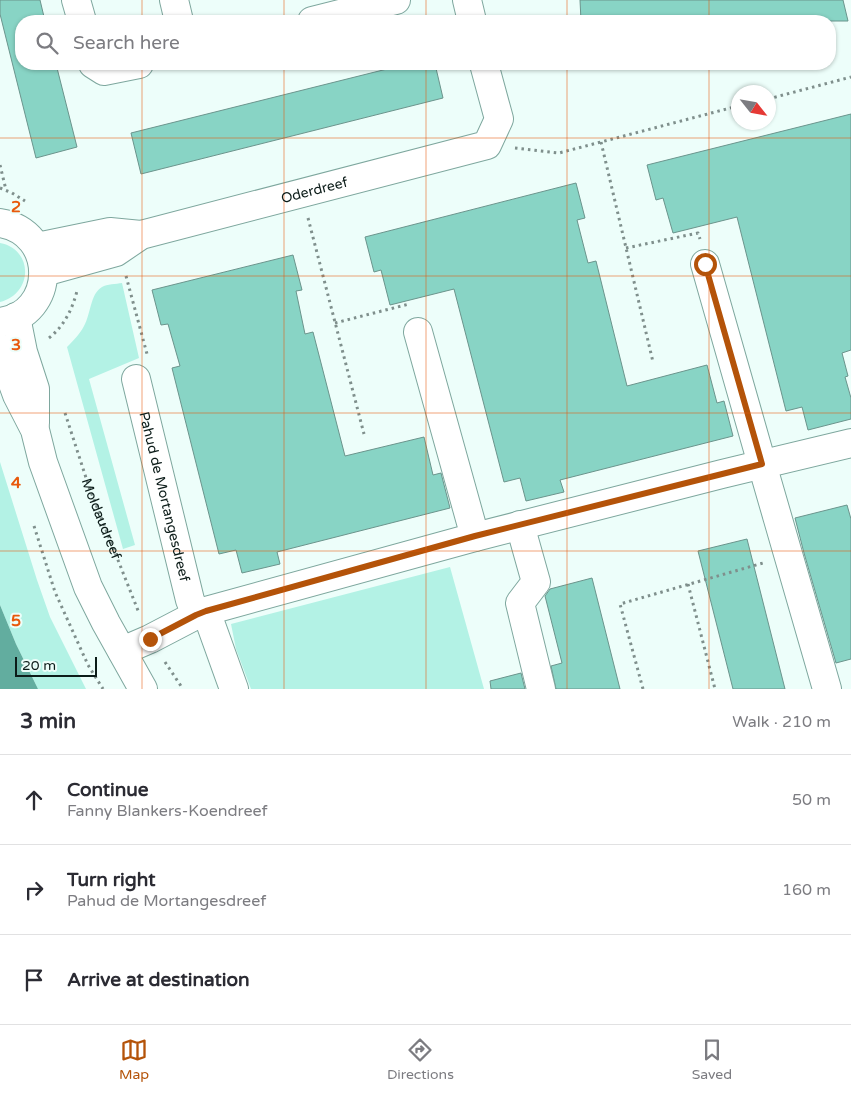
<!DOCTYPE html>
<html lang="en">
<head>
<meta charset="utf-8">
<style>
	:root { --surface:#fff; --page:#f7f7f7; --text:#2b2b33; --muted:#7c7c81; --line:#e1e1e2; --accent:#b45309 }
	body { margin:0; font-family:"Varela Round",sans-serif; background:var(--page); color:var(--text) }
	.compass { position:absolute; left:731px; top:85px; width:45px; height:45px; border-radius:50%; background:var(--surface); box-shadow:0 1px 4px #0004; rotate:121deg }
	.scale { position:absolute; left:15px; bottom:12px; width:82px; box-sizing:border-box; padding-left:5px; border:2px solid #0c1c19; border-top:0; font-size:14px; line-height:18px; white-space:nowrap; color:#0c1c19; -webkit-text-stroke:4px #edfefa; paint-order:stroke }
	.stop { position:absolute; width:15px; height:15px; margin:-11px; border:4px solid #b45309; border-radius:50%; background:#fff }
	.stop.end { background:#b45309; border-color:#fff; box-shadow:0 1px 5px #0008 }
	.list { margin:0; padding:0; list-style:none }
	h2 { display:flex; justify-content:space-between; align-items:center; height:65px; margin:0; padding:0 20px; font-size:21px }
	h2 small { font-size:16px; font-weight:400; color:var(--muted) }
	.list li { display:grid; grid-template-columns:32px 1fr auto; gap:15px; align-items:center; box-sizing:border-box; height:90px; padding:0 20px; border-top:1px solid var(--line) }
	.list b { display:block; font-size:19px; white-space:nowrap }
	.list p { margin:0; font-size:16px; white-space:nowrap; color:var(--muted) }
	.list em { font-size:16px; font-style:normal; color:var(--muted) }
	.icon { flex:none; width:28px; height:28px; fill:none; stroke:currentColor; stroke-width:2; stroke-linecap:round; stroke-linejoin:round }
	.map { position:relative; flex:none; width:851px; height:689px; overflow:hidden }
	.search { position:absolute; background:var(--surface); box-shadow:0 1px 4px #0004; left:15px; right:15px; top:15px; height:55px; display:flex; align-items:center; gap:12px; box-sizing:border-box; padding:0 18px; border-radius:20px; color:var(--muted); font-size:19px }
	.sheet { height:335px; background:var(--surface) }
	nav { display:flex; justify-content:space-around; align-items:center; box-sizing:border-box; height:70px; border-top:1px solid var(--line); background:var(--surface); font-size:14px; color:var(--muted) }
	nav a { display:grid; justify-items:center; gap:2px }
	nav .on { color:var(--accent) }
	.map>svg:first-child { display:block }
</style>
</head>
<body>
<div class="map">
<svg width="851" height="689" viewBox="0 0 851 689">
	<rect width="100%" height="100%" fill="#edfefa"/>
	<!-- green -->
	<path fill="#b3f2e5" d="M0,243c33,6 34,50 0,59z
		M122,283l17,75 -50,21 46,166 -12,4 -56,-202c6,-6 13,-13 17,-21 7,-12 6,-32 18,-39 5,-3 14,-3 20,-4z
		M0,462l37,118 13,37 36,72h-48l-22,-45 -16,-39z
		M450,567l34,122h-233l-15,-40 -5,-25z"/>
	<!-- water -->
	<path fill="#62ad9f" d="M0,605l16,39 22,45h-38z"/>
	<!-- building -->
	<path fill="#88d4c5" stroke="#6b948c" d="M0,0h40l5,21h-24v43h35l21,83 -41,11 -36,-144z
		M580,0h263l5,21h-267z
		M407,64h28l8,34 -302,76 -10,-41z
		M851,114v236l-9,3 6,23 -3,1 6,21v21l-43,11 -6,-23 -16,4 -49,-194 -64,16 -10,-35 -7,2 -9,-35z
		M576,183l9,35 -8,2 11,43 8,-2 31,125 80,-21 10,38 7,-2 9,35 -173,44 4,12 -38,9 -6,-23 -16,4 -50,-193 -64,16 -9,-35 -7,2 -9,-35z
		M293,255l9,35 -6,1 9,43 8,-2 32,124 79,-19 9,38 8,-2 9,35 -173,44 3,12 -38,9 -6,-23 -17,4 -47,-186 8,-2 -12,-42 -7,1 -9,-35z
		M847,505l4,14v140l-15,4 -32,-110 -9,-35z
		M747,539l38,150h-52l-35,-138z
		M592,578l28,111h-64l-5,-23 11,-3 -17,-67 5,-7z
		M521,673l4,16h-34l-1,-8z"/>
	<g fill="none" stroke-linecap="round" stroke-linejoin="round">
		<!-- minor casing -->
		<g stroke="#7ea79e" stroke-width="30">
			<g id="minor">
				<path d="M76,0l6,21"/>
				<path d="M174,0l5,21"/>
				<path d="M467,0l5,21"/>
				<path d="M312,21l84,-21"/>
				<path d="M93,64l11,7 35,-7"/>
				<path d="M0,223c58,9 57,92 0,99"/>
				<path d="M37,247l73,-15 31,3"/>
				<path d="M705,264l57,200 65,225"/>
				<path id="s2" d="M44,272l72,-20 25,-17 346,-90 12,-26 -15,-55"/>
				<path d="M16,317l7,35 12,37v34"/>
				<path d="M418,332l57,205"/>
				<path d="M0,348l17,47 18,35 8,32 45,125 18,36 37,66"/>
				<path id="s3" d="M136,379l54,221 6,15"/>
				<path d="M520,525l16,57 -16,21 21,86"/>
				<path d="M206,611l28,78"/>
				<path d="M122,651l28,-12 46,-24 10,-4 269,-74 247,-63 129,-31"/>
			</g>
		</g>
		<!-- path -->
		<g stroke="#7f8f8c" stroke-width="3" stroke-dasharray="2.5 4" stroke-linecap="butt">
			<path d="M768,99l83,-22"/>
			<path d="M601,142l52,220"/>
			<path d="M515,148l44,5 179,-47"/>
			<path d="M0,165l6,25"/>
			<path d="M0,188l12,5 13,8"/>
			<path d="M308,218l56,216"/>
			<path d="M626,248l72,-15 2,6"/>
			<path d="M126,276l21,78"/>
			<path d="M335,323l74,-19"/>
			<path d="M49,338c15,-12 23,-28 28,-47"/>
			<path id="s1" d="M65,413l24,74 50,126"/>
			<path d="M34,526l21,66 33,73 15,24"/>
			<path d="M688,584l27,105"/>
			<path d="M165,662l18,27"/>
			<path d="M643,689l-23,-85 143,-41"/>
		</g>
		<!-- minor -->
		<use href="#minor" stroke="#fff" stroke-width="28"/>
	</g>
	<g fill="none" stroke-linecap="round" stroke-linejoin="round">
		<!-- route -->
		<path stroke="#b45309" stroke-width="6" d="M150,639l46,-24 10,-4 269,-75 287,-72 -57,-200"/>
	</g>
	<!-- grid -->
	<path fill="none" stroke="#e8590c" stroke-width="1" stroke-opacity="0.55" d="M142,0v21M284,0v21M426,0v21M567,0v21M709,0v21M142,64v625M284,64v625M426,64v625M567,64v625M709,64v625M0,138h851M0,276h851M0,413h851M0,551h851"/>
	<g text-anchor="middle" stroke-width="4" stroke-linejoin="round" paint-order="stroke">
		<!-- street labels -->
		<g font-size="14" fill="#0c1c19" stroke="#edfefa">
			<text dy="5" stroke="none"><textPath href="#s2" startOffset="284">Oderdreef</textPath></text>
			<text dy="5" stroke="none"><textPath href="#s3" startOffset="121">Pahud de Mortangesdreef</textPath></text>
			<text dy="5" stroke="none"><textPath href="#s1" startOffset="112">Moldaudreef</textPath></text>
		</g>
	</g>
	<g font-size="16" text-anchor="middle" font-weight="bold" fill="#e8590c" stroke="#edfefa" stroke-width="4" stroke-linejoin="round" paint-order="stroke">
		<text x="16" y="212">2</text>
		<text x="16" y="350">3</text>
		<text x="16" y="488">4</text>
		<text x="16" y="626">5</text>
	</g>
</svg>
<svg class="compass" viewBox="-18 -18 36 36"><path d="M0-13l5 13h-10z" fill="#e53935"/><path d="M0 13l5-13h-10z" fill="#7c7c81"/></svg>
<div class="scale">20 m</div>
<div class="stop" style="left:705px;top:264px"></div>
<div class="stop end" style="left:150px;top:639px"></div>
<div class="search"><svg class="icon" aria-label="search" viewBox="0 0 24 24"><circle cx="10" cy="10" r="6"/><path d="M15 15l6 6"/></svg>Search here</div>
</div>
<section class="sheet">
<h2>3 min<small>Walk · 210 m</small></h2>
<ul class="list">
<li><svg class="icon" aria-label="ahead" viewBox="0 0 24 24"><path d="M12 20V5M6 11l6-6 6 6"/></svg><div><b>Continue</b><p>Fanny Blankers-Koendreef</p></div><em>50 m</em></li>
<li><svg class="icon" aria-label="right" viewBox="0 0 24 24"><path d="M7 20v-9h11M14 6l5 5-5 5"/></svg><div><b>Turn right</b><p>Pahud de Mortangesdreef</p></div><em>160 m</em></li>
<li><svg class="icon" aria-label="arrive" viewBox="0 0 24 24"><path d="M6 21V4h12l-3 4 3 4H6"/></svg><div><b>Arrive at destination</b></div></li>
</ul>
</section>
<nav>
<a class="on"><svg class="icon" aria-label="map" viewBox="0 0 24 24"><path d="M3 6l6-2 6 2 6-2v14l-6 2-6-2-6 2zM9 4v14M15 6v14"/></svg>Map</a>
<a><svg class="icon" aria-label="directions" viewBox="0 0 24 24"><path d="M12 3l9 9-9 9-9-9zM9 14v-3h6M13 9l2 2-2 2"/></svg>Directions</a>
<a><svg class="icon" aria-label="saved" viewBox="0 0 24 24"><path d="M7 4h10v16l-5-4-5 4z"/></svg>Saved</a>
</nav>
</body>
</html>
